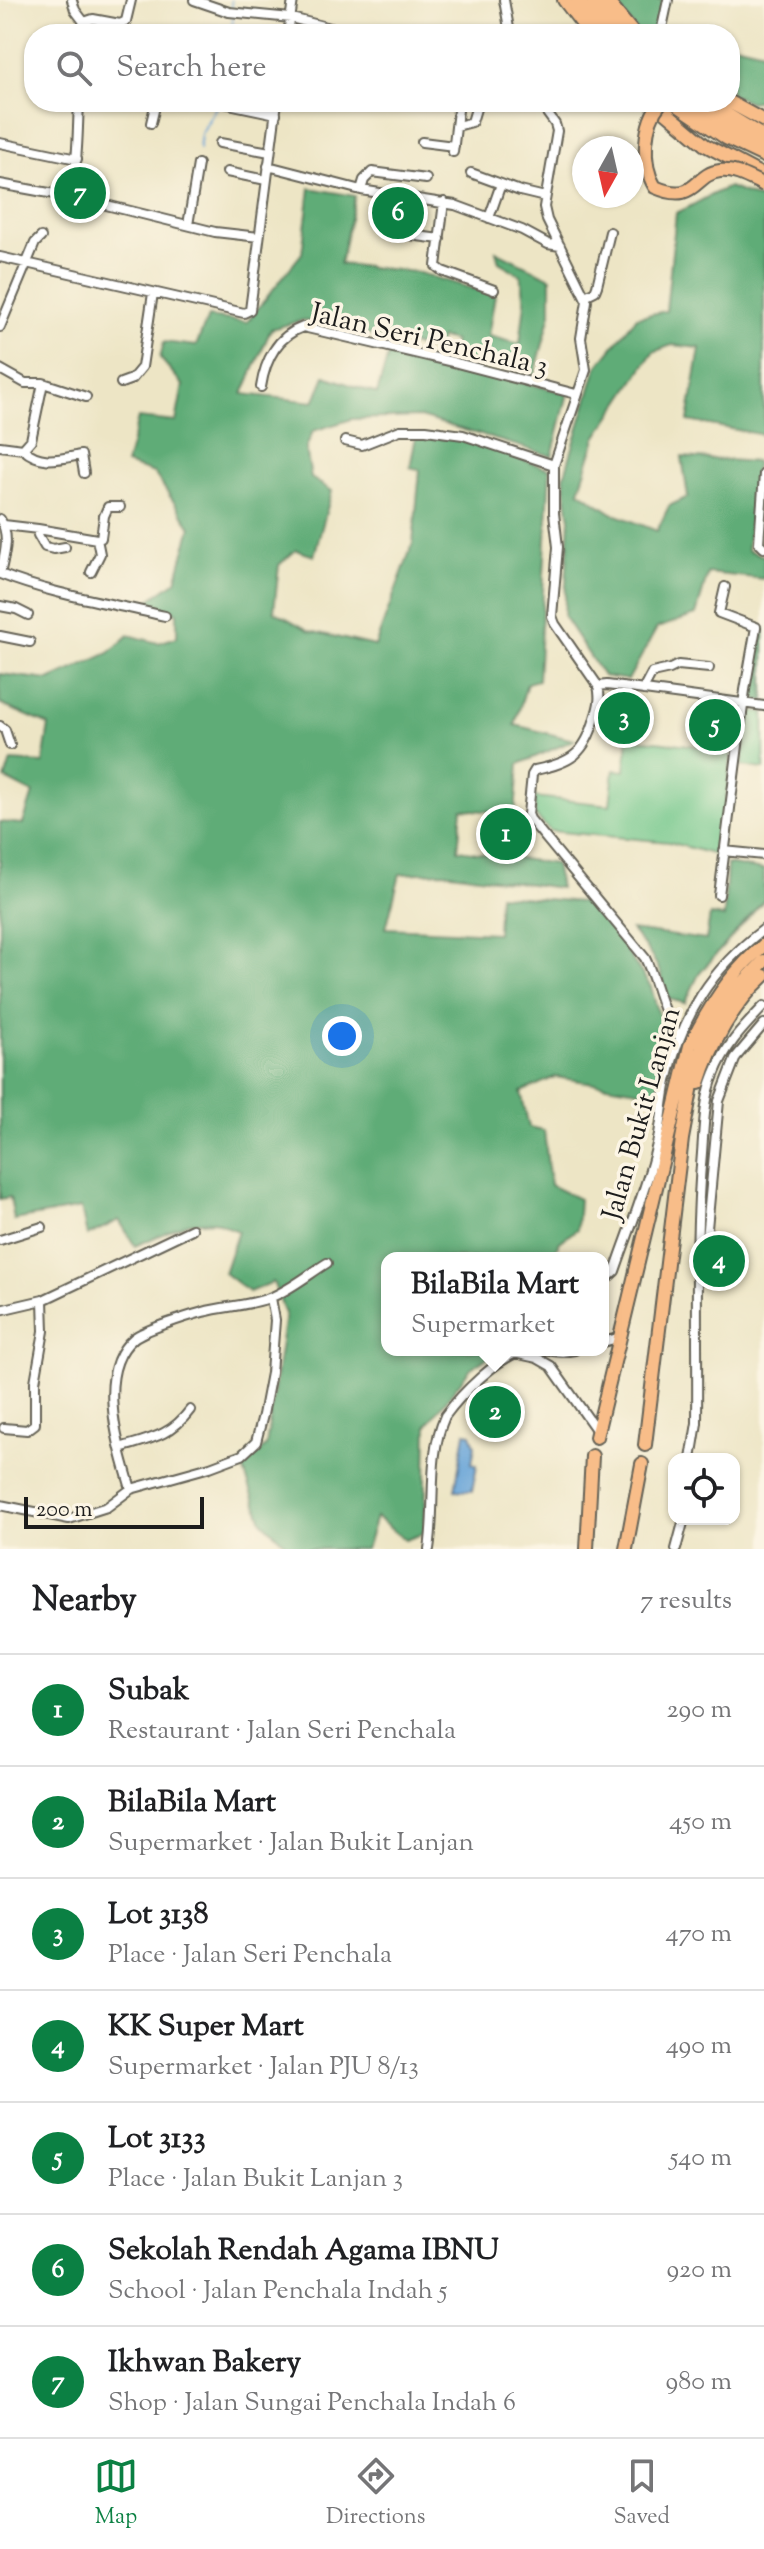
<!DOCTYPE html>
<html lang="en">
<head>
<meta charset="utf-8">
<style>
	:root { --surface:#fff; --page:#f6f6f6; --text:#202124; --muted:#757577; --line:#e0e0e0; --accent:#0b8043 }
	body { margin:0; font-family:"Sorts Mill Goudy",serif; background:var(--page); color:var(--text) }
	.controls { position:absolute; right:24px; bottom:24px; display:grid; overflow:hidden; border-radius:16px; box-shadow:0 2px 6px #0004 }
	.controls button { width:72px; height:72px; display:grid; place-items:center; padding:0; border:0; border-bottom:2px solid var(--line); background:var(--surface); color:var(--text); font:40px sans-serif }
	.compass { position:absolute; left:572px; top:136px; width:72px; height:72px; border-radius:50%; background:var(--surface); box-shadow:0 2px 6px #0004; rotate:188deg }
	.scale { position:absolute; left:24px; bottom:20px; width:180px; box-sizing:border-box; padding-left:8px; border:4px solid #1c1c1c; border-top:0; font-size:22px; line-height:28px; white-space:nowrap; color:#1c1c1c; -webkit-text-stroke:6px #fcf5e5; paint-order:stroke }
	.you { position:absolute; left:342px; top:1036px; width:28px; height:28px; margin:-20px; border:6px solid #fff; border-radius:50%; background:#1a73e8; box-shadow:0 0 0 12px #1a73e833 }
	.badge { display:grid; place-items:center; width:52px; height:52px; border-radius:50%; background:var(--accent); color:#fff; font-size:26px; font-weight:700 }
	.pin { position:absolute; translate:-50% -50%; border:4px solid #fff; box-shadow:0 2px 8px #0006 }
	.popup { position:absolute; left:381px; top:1252px; width:228px; height:104px; box-sizing:border-box; display:grid; place-content:center; border-radius:16px; background:var(--surface); filter:drop-shadow(0 2px 6px #0005); font-size:26px; white-space:nowrap; color:var(--muted) }
	.popup b { font-size:30px; color:var(--text) }
	.popup::after { content:''; position:absolute; left:50%; top:100%; margin-left:-16px; border:16px solid transparent; border-top-color:var(--surface) }
	.list { margin:0; padding:0; list-style:none }
	h2 { display:flex; justify-content:space-between; align-items:center; height:104px; margin:0; padding:0 32px; font-size:34px }
	h2 small { font-size:26px; font-weight:400; color:var(--muted) }
	.list li { display:grid; grid-template-columns:52px 1fr auto; gap:24px; align-items:center; box-sizing:border-box; height:112px; padding:0 32px; border-top:2px solid var(--line) }
	.list b { display:block; font-size:30px; white-space:nowrap }
	.list p { margin:0; font-size:26px; white-space:nowrap; color:var(--muted) }
	.list em { font-size:26px; font-style:normal; color:var(--muted) }
	.icon { flex:none; width:44px; height:44px; fill:none; stroke:currentColor; stroke-width:2; stroke-linecap:round; stroke-linejoin:round }
	.map { position:relative; flex:none; width:764px; height:1549px; overflow:hidden }
	.search { position:absolute; background:var(--surface); box-shadow:0 2px 6px #0004; left:24px; right:24px; top:24px; height:88px; display:flex; align-items:center; gap:20px; box-sizing:border-box; padding:0 28px; border-radius:32px; color:var(--muted); font-size:30px }
	.sheet { height:888px; background:var(--surface) }
	nav { display:flex; justify-content:space-around; align-items:center; box-sizing:border-box; height:112px; border-top:2px solid var(--line); background:var(--surface); font-size:22px; color:var(--muted) }
	nav a { display:grid; justify-items:center; gap:4px }
	nav .on { color:var(--accent) }
	.map>svg:first-child { display:block }
</style>
</head>
<body>
<div class="map">
<svg width="764" height="1549" viewBox="0 0 764 1549">
	<rect width="100%" height="100%" fill="#fcf5e5"/>
	<filter id="ink" filterUnits="userSpaceOnUse"><feTurbulence type="fractalNoise" baseFrequency=".0125" numOctaves="2"/><feDisplacementMap in="SourceGraphic" scale="16" xChannelSelector="R" yChannelSelector="G"/><feConvolveMatrix kernelMatrix="1 2 1 2 8 2 1 2 1" color-interpolation-filters="sRGB"/></filter>
	<filter id="wash" filterUnits="userSpaceOnUse"><feTurbulence type="fractalNoise" baseFrequency=".006" numOctaves="4" result="noise"/><feDisplacementMap in="SourceGraphic" scale="32" xChannelSelector="R" yChannelSelector="G"/><feGaussianBlur stdDeviation="1.8" result="paint"/><feColorMatrix in="noise" values="0 0 0 0 0 0 0 0 0 0 0 0 0 0 0 0 0 1.4 0 .05"/><feComposite in="paint" operator="in"/></filter>
	<g filter="url(#wash)">
		<rect width="100%" height="100%" fill="#ede5c5"/>
		<!-- green -->
		<path fill="#73c78b" stroke="#487254" stroke-width="2" d="M753,712l11,1v56l-22,-3 7,-52z
			M628,738l104,12 -13,106 -50,-14 -119,-11 -15,-16v-18l75,8 4,-35 11,1z"/>
		<!-- forest -->
		<path fill="#5eac77" stroke="#3d644a" stroke-width="2" d="M612,0h51l-8,28 10,6h-26z
			M730,43l34,8v49l-14,2 -20,-8z
			M729,187l35,14v234l-76,-14 12,-73 -28,-3 -19,7 -57,86 -17,53 33,22 45,18 12,-25 19,-9 -6,-40 74,5 -9,88 17,6v23l-56,-6 -12,42 -39,13 -29,52 -25,-4 -39,-59 6,-98 -6,-42 33,-110 40,-50 29,-6 10,-98c19,-8 34,-19 53,-26z
			M310,188l45,8 -15,68 76,8 79,23 -7,41 32,8 5,-42 -4,-27 -22,-13 -3,-11 55,27v35l-16,61 -83,-18 2,-15 -13,-3 -5,12 -132,-30 -33,9 -28,65 71,8 11,-26 52,18 12,-42 179,41 -16,63 -132,-39 -68,2 -39,12 -7,17 5,30 21,13 -18,65 -18,-6 -17,15 -5,46 36,20 65,15 38,-103 7,-73 -10,-3 6,-31 45,3 89,30 -12,211 -11,3 -12,42 59,15 -55,24 -4,50 -53,-5 -4,41 97,14 5,24 -117,-16 -43,2 -14,54 111,5 2,-38 94,8 58,84 19,67 -13,39 -102,-16 -34,15 8,35 15,3 6,55 29,14 -2,30 -17,13 -10,16h-163v92h113l-29,18 -44,57 -2,108 -20,7 -29,-23 -10,32h-84l4,-5 -24,-23 -19,-53 23,-22 19,-132 -12,-32 -24,10 -25,-19 14,-42 -24,-10 -26,2 -53,23 -16,-26 -32,16 -6,-28 -67,12 -4,-23 -10,2v-377l23,2 10,-31 -28,-14 6,-18 32,2 6,-38 -49,-21v-30l49,6 60,-27 20,-18 29,8 19,-6v-24l-33,-9 32,-23 15,-54 -37,-54 -28,-9 12,-46 38,4 7,-37 -23,-27 4,-16 32,4 12,-29 39,5 55,-69z
			M764,629v72l-7,-1 -7,-12 9,-57z
			M727,864l37,6v30l-65,74 -14,29 -17,-4c-8,-35 -15,-42 -37,-69l75,10 4,-25 14,2z"/>
		<!-- water -->
		<path fill="#67a4d8" stroke="#42607a" stroke-width="2" d="M465,1433l6,1 4,11 -3,18 5,2 -5,26 -17,-1z"/>
		<g fill="none" stroke-linecap="round" stroke-linejoin="round">
			<!-- stream -->
			<path stroke="#67a4d8" stroke-width="2" d="M231,0l1,9
				M232,34l1,-19
				M199,149l2,-15 17,-31"/>
		</g>
	</g>
	<g filter="url(#ink)">
		<g fill="none" stroke-linecap="round" stroke-linejoin="round">
			<!-- minor casing -->
			<g stroke="#656257" stroke-width="12">
				<path id="minor" d="M72,0l3,10 9,12
					M194,0l35,12 62,6 63,16
					M504,0l6,34
					M662,28l6,-28
					M81,34l3,-12 9,-3 27,5 6,-3 5,-21
					M288,34l5,-34
					M219,102l57,12
					M539,102l16,22 2,7 -13,76 3,13 40,81 -6,37 5,32 -32,95v48l4,34 -6,69 3,8 43,62c3,12 1,20 -3,32 -10,36 -24,45 -60,52l-3,5 -4,39 2,5 115,139c13,26 15,57 35,79
					M151,123l5,-21
					M457,126l15,-4 6,-20
					M422,142l32,4
					M0,143l77,16
					M220,143l50,9
					M453,152l6,-50
					M268,166l93,24 94,15 67,25 26,14 12,2
					M227,172l39,8
					M471,173l49,18 25,6
					M0,184l82,15 133,33 44,5
					M361,190l3,-10 8,-8 54,7
					M444,202l-8,64 6,5 52,19
					M62,215c17,-35 15,-75 17,-113
					M489,218l12,-34
					M188,225l10,-61
					M402,234l38,5
					M0,257l244,56 6,-3 27,-208
					M585,296l10,-5 2,-5 13,-54
					M0,327l35,-84 6,-6
					M0,369l25,14h18
					M121,383l11,-4 10,-12 11,-74
					M261,387c4,-26 16,-51 42,-60l150,35 123,32
					M345,441l17,4 38,-15h26l37,5 91,30
					M0,446l23,3 8,-9 12,-57 43,14
					M23,449c18,16 36,10 58,6l3,18
					M764,474l-5,69 5,5
					M0,519c11,17 4,37 0,55
					M4,525l34,4v6l7,12 9,2 11,-2
					M38,529l59,10 4,-1 3,-22 4,-9h12
					M91,572l9,-18 -3,-15
					M0,574c53,21 110,29 165,42
					M725,587l-6,26 37,14
					M0,606l16,3 12,6
					M0,636l30,6
					M598,686l9,-1 157,21
					M643,690l9,-17 18,-4 8,-4 31,3
					M0,726l5,4 5,15
					M724,851l40,4
					M719,895l26,-205 11,-63
					M706,1239l13,-138 17,-44 28,-33
					M0,1240l42,-13
					M603,1282l12,-11c14,-41 31,-81 41,-123 6,-22 6,-45 11,-67 15,-66 44,-112 97,-152
					M0,1310l43,-10 149,-71
					M603,1342l18,-5
					M543,1350l19,2 13,-2
					M514,1353l23,5 14,8 46,65
					M4,1428l23,2 8,-6v-42l9,-51 -1,-31
					M120,1448c29,-9 51,-12 70,-38
					M691,1459l6,-36c1,-90 -3,-181 5,-270 2,-26 2,-54 12,-78 11,-29 29,-47 50,-69
					M131,1489c-12,-42 -37,-118 3,-151 10,-8 54,-22 69,-26 21,-6 45,-6 66,-14 20,-7 40,-24 58,-35
					M0,1505l69,14 38,-12 24,-18 79,-22 32,-12 14,-13 7,-27 8,-42 4,-53 -4,-22
					M429,1549c7,-43 -2,-93 16,-133 17,-23 51,-57 78,-66
					M676,1549l8,-30"/>
			</g>
			<!-- highway casing -->
			<g stroke="#656257" stroke-width="16">
				<path id="highway" d="M564,0l26,34
					M578,0l26,34
					M593,0l26,34
					M606,0l28,34
					M654,102l51,43 59,31
					M673,102l53,36 38,18
					M691,102l47,30 26,13
					M706,102l58,35
					M729,102l35,19
					M699,1083c12,-39 35,-80 65,-107
					M596,1437l94,-391c18,-38 41,-74 74,-101
					M645,1445l37,-306 13,-70 13,-38 20,-32 36,-38
					M587,1549l5,-93
					M626,1549l16,-85"/>
			</g>
			<!-- minor -->
			<use href="#minor" stroke="#fff" stroke-width="8"/>
			<!-- highway -->
			<use href="#highway" stroke="#f8bd89" stroke-width="12"/>
			<!-- highway-bridge casing -->
			<g stroke="#656257" stroke-width="16" stroke-linecap="butt">
				<path id="highway-bridge" d="M661,102c-18,21 -20,62 -6,85 42,18 38,-13 65,-16 15,-2 31,8 44,14"/>
			</g>
			<!-- highway-bridge -->
			<use href="#highway-bridge" stroke="#f8bd89" stroke-width="12"/>
		</g>
	</g>
	<g text-anchor="middle" stroke-width="7" stroke-linejoin="round" paint-order="stroke">
		<!-- street labels -->
		<g font-size="28" fill="#1c1c1c" stroke="#fcf5e5">
			<text transform="translate(430 338) rotate(13)" y="10">Jalan Seri Penchala 3</text>
			<text transform="translate(640 1113) rotate(-74)" y="10">Jalan Bukit Lanjan</text>
		</g>
	</g>
</svg>
<div class="controls">
<button><svg class="icon" aria-label="locate" viewBox="0 0 24 24"><circle cx="12" cy="12" r="6"/><path d="M12 2v4M12 18v4M2 12h4M18 12h4"/></svg></button>
</div>
<svg class="compass" viewBox="-18 -18 36 36"><path d="M0-13l5 13h-10z" fill="#e53935"/><path d="M0 13l5-13h-10z" fill="#757577"/></svg>
<div class="scale">200 m</div>
<div class="you"></div>
<div class="pin badge" style="left:506px;top:834px">1</div>
<div class="pin badge" style="left:495px;top:1412px">2</div>
<div class="popup"><b>BilaBila Mart</b>Supermarket</div>
<div class="pin badge" style="left:624px;top:718px">3</div>
<div class="pin badge" style="left:719px;top:1261px">4</div>
<div class="pin badge" style="left:715px;top:725px">5</div>
<div class="pin badge" style="left:398px;top:213px">6</div>
<div class="pin badge" style="left:80px;top:193px">7</div>
<div class="search"><svg class="icon" aria-label="search" viewBox="0 0 24 24"><circle cx="10" cy="10" r="6"/><path d="M15 15l6 6"/></svg>Search here</div>
</div>
<section class="sheet">
<h2>Nearby<small>7 results</small></h2>
<ul class="list">
<li><span class="badge">1</span><div><b>Subak</b><p>Restaurant · Jalan Seri Penchala</p></div><em>290 m</em></li>
<li><span class="badge">2</span><div><b>BilaBila Mart</b><p>Supermarket · Jalan Bukit Lanjan</p></div><em>450 m</em></li>
<li><span class="badge">3</span><div><b>Lot 3138</b><p>Place · Jalan Seri Penchala</p></div><em>470 m</em></li>
<li><span class="badge">4</span><div><b>KK Super Mart</b><p>Supermarket · Jalan PJU 8/13</p></div><em>490 m</em></li>
<li><span class="badge">5</span><div><b>Lot 3133</b><p>Place · Jalan Bukit Lanjan 3</p></div><em>540 m</em></li>
<li><span class="badge">6</span><div><b>Sekolah Rendah Agama IBNU</b><p>School · Jalan Penchala Indah 5</p></div><em>920 m</em></li>
<li><span class="badge">7</span><div><b>Ikhwan Bakery</b><p>Shop · Jalan Sungai Penchala Indah 6</p></div><em>980 m</em></li>
</ul>
</section>
<nav>
<a class="on"><svg class="icon" aria-label="map" viewBox="0 0 24 24"><path d="M3 6l6-2 6 2 6-2v14l-6 2-6-2-6 2zM9 4v14M15 6v14"/></svg>Map</a>
<a><svg class="icon" aria-label="directions" viewBox="0 0 24 24"><path d="M12 3l9 9-9 9-9-9zM9 14v-3h6M13 9l2 2-2 2"/></svg>Directions</a>
<a><svg class="icon" aria-label="saved" viewBox="0 0 24 24"><path d="M7 4h10v16l-5-4-5 4z"/></svg>Saved</a>
</nav>
</body>
</html>
